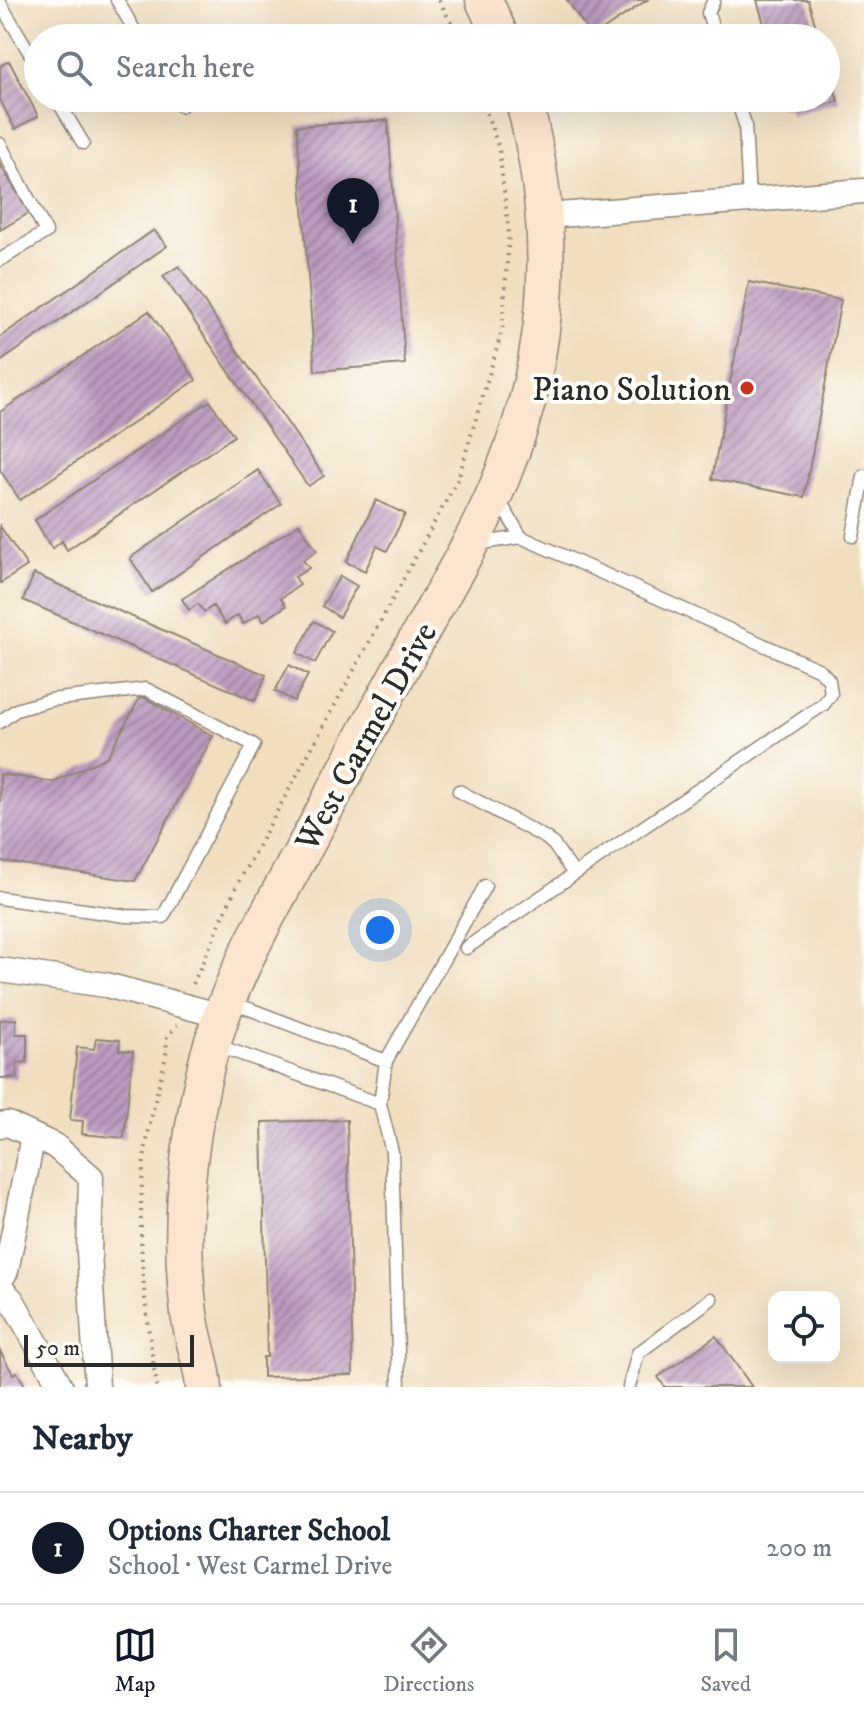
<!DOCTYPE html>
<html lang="en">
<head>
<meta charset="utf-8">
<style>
	:root { --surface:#fff; --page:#f6f6f7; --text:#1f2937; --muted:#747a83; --line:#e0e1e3; --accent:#111827 }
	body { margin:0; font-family:"IM FELL DW Pica",serif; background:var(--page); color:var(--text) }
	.controls { position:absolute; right:24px; bottom:24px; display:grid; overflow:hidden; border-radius:16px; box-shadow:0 8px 32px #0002 }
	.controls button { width:72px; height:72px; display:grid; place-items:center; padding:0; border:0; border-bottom:2px solid var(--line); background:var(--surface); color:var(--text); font:40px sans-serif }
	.scale { position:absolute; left:24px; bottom:20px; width:170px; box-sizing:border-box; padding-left:8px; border:4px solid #2b2b2b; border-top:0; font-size:22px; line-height:28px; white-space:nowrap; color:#2b2b2b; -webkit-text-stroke:6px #fdfcf7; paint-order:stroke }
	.you { position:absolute; left:380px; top:930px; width:28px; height:28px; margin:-20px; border:6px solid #fff; border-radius:50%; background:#1a73e8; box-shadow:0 0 0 12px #1a73e833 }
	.badge { display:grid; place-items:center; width:52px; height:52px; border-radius:50%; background:var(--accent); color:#fff; font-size:26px; font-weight:700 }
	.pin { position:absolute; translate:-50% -66px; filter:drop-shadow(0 2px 4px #0008) }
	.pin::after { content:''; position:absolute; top:42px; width:28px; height:24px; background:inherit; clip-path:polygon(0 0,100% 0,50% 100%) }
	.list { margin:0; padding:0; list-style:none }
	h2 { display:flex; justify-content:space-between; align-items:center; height:104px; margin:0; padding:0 32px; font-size:34px }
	h2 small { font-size:26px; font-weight:400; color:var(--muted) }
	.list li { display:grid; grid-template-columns:52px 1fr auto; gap:24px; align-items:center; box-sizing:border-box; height:112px; padding:0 32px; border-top:2px solid var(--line) }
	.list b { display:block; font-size:30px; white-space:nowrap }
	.list p { margin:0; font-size:26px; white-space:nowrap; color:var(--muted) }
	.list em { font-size:26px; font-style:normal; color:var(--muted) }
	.icon { flex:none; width:44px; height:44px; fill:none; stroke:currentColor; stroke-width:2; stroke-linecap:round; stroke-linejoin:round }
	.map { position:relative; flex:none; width:864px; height:1387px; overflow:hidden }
	.search { position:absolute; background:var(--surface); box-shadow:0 8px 32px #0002; left:24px; right:24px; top:24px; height:88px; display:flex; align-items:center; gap:20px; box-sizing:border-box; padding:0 28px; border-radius:44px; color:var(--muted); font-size:30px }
	.sheet { height:216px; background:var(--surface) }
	nav { display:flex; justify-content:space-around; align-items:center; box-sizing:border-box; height:112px; border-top:2px solid var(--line); background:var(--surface); font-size:22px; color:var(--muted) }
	nav a { display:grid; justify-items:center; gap:4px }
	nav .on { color:var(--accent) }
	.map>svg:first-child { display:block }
</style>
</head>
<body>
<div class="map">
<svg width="864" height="1387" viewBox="0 0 864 1387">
	<defs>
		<pattern id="building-hatch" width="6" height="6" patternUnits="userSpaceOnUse" patternTransform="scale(2)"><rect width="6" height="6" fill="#ba9abe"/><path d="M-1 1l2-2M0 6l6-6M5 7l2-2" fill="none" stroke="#977e9b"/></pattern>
	</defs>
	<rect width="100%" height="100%" fill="#fdfcf7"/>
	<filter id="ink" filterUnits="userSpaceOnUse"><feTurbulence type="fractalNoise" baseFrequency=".0125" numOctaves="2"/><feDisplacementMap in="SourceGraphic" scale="16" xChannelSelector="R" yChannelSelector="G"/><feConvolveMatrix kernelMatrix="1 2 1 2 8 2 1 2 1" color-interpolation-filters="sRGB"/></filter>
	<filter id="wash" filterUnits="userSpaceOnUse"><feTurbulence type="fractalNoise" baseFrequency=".006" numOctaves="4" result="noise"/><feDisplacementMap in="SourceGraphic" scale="32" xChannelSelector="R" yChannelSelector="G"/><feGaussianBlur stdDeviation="1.8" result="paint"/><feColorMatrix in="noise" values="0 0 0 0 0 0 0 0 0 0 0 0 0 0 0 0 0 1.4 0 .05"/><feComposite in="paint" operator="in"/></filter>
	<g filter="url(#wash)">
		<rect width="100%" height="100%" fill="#f0debf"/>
		<g id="blocks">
			<!-- building -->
			<path fill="url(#building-hatch)" d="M567,0h80l-55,37z
				M757,0h51l11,38h-51z
				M9,61l29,55 -23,13 -15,-29v-34z
				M827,63l11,38 -47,14 -6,-17h41z
				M388,120l17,244 -90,7 -18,-245z
				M0,164l29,49 -29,17z
				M154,230l13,16 -167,116v-25z
				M179,266l145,210 -16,10 -145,-210z
				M749,282l92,18 -37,197 -92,-18z
				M149,311l47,69 -176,120 -20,-30v-58z
				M210,401l24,35 -167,114 -5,-9 -10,8 -17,-29z
				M258,470l23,34 -129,88 -22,-34z
				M376,500l29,14 -18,37 -10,-5 -12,25 -19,-9z
				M299,524l18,27 -14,9 6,8 -14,9 5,8 -19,13 5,8 -23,15 -4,-7 -16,10 -5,-9 -13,9 -12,-18 -9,6 -6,-8 -9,6 -7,-11z
				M0,526l27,40 -26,17 -1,-2z
				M34,574l232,101 -11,26 -232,-101z
				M340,576l17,10 -18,31 -17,-11z
				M314,621l18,10 -17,32 -18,-10z
				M289,665l19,10 -14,26 -19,-10z
				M141,696l72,40 -78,145 -135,-20v-87l53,8 54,-25z
				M16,1019v15h11v28l-10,1v15h-17v-58z
				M96,1038l24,2 -1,10 14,1 -9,87 -42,-4 1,-13 -13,-1 7,-73 17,2z
				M347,1120l6,255 -90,2v-20h4l-5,-235z
				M716,1336l36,51h-87l-7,-10z
				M0,1351l13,23 4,-2 9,15h-26z"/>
		</g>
	</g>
	<g filter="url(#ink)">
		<use href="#blocks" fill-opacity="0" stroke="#8e8475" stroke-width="2"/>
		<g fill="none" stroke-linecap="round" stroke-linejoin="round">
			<!-- lane casing -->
			<g stroke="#8e8475" stroke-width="15">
				<path id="lane" d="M117,0l22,38
					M714,0l-6,13 8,25
					M0,3l38,64
					M56,98l27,45
					M176,98l5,8
					M736,98l9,26 4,76
					M0,144l46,88 -46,28
					M853,536l11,-60
					M477,544l44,-7
					M0,722l16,-12 34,-10 96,-11 108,56 -91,172 -37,-1 -126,-18
					M459,791l87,47 8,7 20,29
					M466,948l358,-244 7,-10 -2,-14 -9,-10 -299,-133 -23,-38
					M231,1002l155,59 99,-175
					M216,1045l164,59 12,48 7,235
					M380,1104l6,-43
					M629,1387l9,-34 73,-54"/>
			</g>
			<!-- street casing -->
			<g stroke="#8e8475" stroke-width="27">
				<path id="street" d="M546,216l318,-25
					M0,970l106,15 116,31
					M0,1125l8,-1 47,22 36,31 -2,75 8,135
					M0,1280l6,-9 27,-135
					M0,1288l12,12 49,87"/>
			</g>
			<!-- secondary casing -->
			<g stroke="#8e8475" stroke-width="39">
				<path id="secondary" d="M484,0l17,38
					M204,1387c-2,-25 -12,-49 -15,-74 -11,-82 -2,-166 17,-247 20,-81 62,-153 102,-225 36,-67 71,-134 108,-200 30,-55 63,-107 86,-165 51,-125 56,-248 21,-378"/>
			</g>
			<!-- path -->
			<path stroke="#8e8475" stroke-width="4" stroke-dasharray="2 6" stroke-linecap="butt" d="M439,0l20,38
				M193,984l44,-99 221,-406 44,-148 7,-96 -10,-87 -18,-50
				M157,1387c-11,-67 -19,-135 -15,-203 2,-43 14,-87 24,-128l1,-19 10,-12"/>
			<!-- lane -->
			<use href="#lane" stroke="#fff" stroke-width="12"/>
			<!-- street -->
			<use href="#street" stroke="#fff" stroke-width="24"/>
			<!-- secondary -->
			<use href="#secondary" stroke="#fce5cf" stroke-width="36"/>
		</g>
	</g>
	<!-- markers -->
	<circle fill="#c8321e" stroke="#fdfcf7" stroke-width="3" cx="747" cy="388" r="8"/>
	<g text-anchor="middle" stroke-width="8" stroke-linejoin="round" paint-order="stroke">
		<!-- poi labels -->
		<g font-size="34" fill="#2b2b2b" stroke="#fdfcf7" text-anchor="end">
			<text x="731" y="400">Piano Solution</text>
		</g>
		<!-- street labels -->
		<g font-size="34" fill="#2b2b2b" stroke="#fdfcf7">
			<text transform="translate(365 736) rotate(-61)" y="12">West Carmel Drive</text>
		</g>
	</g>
</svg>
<div class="controls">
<button><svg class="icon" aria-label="locate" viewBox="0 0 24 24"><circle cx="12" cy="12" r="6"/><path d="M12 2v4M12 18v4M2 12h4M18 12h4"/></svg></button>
</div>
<div class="scale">50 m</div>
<div class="you"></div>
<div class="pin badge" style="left:353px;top:244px">1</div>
<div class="search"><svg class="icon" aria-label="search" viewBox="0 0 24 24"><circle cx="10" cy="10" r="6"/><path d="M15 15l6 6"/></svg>Search here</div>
</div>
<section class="sheet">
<h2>Nearby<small></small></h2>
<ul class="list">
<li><span class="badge">1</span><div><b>Options Charter School</b><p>School · West Carmel Drive</p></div><em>200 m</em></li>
</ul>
</section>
<nav>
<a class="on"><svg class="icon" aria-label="map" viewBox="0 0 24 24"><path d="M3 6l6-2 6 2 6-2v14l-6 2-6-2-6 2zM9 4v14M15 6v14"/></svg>Map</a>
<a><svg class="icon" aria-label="directions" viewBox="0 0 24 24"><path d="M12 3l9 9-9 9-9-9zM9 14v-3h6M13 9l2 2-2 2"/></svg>Directions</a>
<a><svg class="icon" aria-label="saved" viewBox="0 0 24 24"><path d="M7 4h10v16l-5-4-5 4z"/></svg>Saved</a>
</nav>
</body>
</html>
